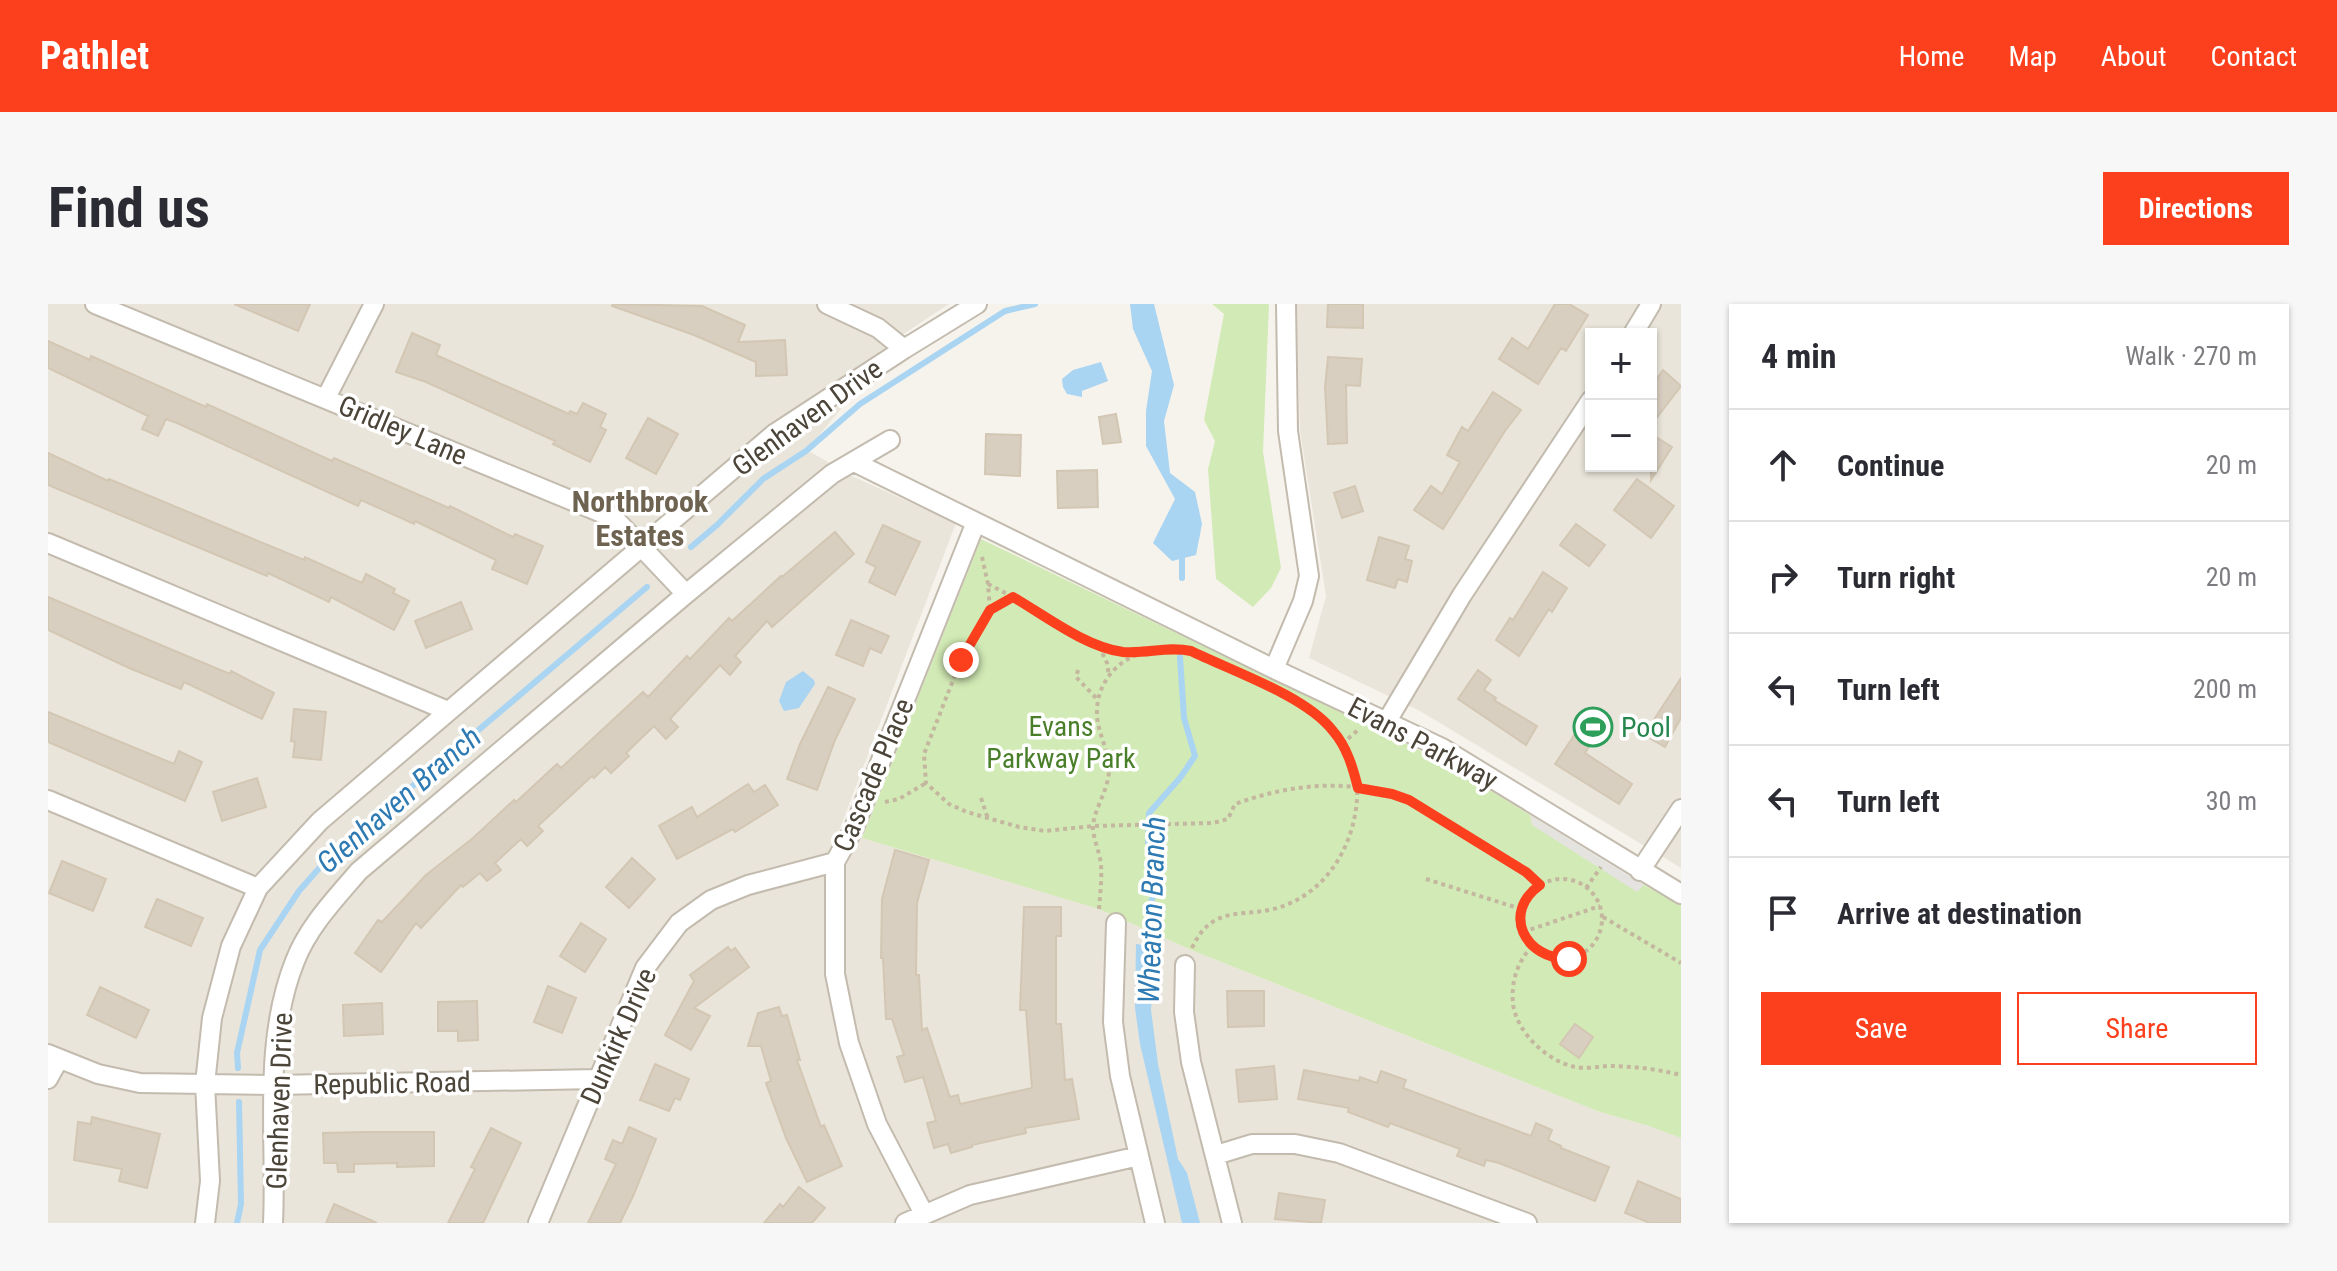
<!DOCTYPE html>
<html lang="en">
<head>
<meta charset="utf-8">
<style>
	:root { --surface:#fff; --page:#f7f7f7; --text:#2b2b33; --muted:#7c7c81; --line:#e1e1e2; --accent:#fc3f1d }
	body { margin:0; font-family:"Roboto Condensed",sans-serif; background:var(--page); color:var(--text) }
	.controls { position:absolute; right:24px; top:24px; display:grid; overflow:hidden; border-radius:0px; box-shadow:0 2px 6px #0004 }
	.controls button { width:72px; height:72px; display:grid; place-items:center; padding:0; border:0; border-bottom:2px solid var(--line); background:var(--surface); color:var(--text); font:40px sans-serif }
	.stop { position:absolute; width:24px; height:24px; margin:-18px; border:6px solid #fc3f1d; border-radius:50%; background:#fff }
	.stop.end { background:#fc3f1d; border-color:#fff; box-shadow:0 2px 8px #0008 }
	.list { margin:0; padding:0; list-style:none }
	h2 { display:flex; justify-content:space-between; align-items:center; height:104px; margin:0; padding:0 32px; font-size:34px }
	h2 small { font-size:26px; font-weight:400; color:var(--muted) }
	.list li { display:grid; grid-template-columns:52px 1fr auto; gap:24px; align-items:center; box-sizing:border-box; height:112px; padding:0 32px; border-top:2px solid var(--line) }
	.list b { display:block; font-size:30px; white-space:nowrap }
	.list em { font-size:26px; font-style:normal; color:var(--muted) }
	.actions { display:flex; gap:16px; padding:24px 32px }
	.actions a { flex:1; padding:18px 0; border:2px solid var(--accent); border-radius:0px; text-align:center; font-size:28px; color:var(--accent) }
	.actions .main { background:var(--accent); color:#fff }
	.icon { flex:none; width:44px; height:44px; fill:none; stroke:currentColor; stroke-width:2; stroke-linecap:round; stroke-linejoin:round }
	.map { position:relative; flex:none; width:1633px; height:919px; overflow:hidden; border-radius:0px }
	header { display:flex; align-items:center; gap:48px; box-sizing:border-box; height:112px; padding:0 40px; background:var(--accent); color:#fff }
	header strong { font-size:38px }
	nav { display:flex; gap:44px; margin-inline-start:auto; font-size:28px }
	.intro { display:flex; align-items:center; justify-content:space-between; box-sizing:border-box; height:192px; padding:0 48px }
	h1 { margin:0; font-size:56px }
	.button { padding:20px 36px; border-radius:0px; background:var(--accent); color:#fff; font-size:28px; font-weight:700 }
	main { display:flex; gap:48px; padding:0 48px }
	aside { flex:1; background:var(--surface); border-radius:0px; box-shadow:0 2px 6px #0004 }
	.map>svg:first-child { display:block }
</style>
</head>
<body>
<header>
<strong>Pathlet</strong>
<nav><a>Home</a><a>Map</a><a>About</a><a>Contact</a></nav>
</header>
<div class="intro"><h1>Find us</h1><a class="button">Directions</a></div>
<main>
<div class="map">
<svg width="1633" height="919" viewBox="0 0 1633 919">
	<rect width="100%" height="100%" fill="#f6f3ec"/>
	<!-- residential -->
	<path fill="#eae5da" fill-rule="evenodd" d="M0,0h901l-47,31 -95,115 47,27 102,46 -117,308 260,78 97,43 404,160 49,14 32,12v85h-1633z
		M1248,0h385v564l-261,-157 -111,-53 17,-62 -26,-165zM1543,30h60v132h-60z"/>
	<!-- green -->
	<path fill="#d2eab5" d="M1164,0h57l-6,148 18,116 -10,20 -18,19 -37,-28 -8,-110 7,-28 -11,-21 20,-106z
		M933,235l444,214c88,47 168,106 256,152v233l-32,-12 -49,-14 -404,-160 -97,-43 -237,-71z"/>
	<!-- parking -->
	<path fill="#e5e3e0" d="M1482,511l114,70 -7,7 -105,-67z"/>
	<!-- water -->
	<path fill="#a9d4f2" d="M1082,0h24l20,81 -10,36 6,52 25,19 7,32 -6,31 -24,6 -19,-18 22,-44 -29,-53v-35l6,-40 -19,-42z
		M1053,58l7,19 -26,10v6l-15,-3 -4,-7 -1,-8 11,-9z
		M755,367l11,9 1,4 -16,24 -15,3 -5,-10 7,-19z
		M1539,404l26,20 -14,19 -27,-21z
		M1088,640l19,3 -4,63 7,54 20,95 9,14 13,50h-18l-42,-179 -5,-36z"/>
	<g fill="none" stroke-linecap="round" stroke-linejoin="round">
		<!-- stream -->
		<path stroke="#a9d4f2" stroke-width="6" d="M643,243l26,-22 46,-46 43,-28 54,-47 145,-93 30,-7
			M1134,250v24
			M1098,649l5,-50 9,-32 -12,-29 1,-29 31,-35 15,-22 -11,-38 -4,-61
			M190,764l-1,-15 23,-103 39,-59 31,-35 317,-269
			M189,919l4,-19 -2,-102"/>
	</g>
	<!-- building -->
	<path fill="#d8cfc1" stroke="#d3c7b4" stroke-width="2" d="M186,0h76l-12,27z
		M565,0l89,2 43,19 -7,17 47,-2 2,35 -31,1v-14l-62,-27 -82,-29z
		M1280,0h35v24l-36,-1z
		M1507,0h14l19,11 -22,36 -5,-3 -23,36 -39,-25 13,-21 16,11z
		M364,29l28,12 -4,10 133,59 1,-3 7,3 6,-11 23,11 -6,13 6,3 -16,32 -37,-18 2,-3 -129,-59 -30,-10z
		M0,37l42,19 1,-4 115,51 1,-3 125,57 2,-3 115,50 1,-2 63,31 2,-3 28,12 -16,38 -35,-15 4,-9 -81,-39 -1,3 -53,-24 -3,6 -181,-83 -11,-4 -8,17 -16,-7 6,-13 -100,-48z
		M1280,53l34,2 -2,27 -14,-1 1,58 -19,1 -3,-57z
		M1615,66l18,16 -30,39v-38z
		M1445,88l28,18 -16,21 -62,98 -29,-19 17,-24 11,8 18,-32 -13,-7 15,-28 6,4z
		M1068,110l5,28 -18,2 -4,-27z
		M600,114l30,16 -22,40 -30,-16z
		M938,130l35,1 -1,41 -35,-2z
		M1603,130l21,13 -21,33z
		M0,149l60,28 1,-2 195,81 1,-3 57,26 4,-9 29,15 -2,4 16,8 -15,29 -63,-33 -2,5 -61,-29 -1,3 -219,-91z
		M1049,166l1,37 -40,1 -1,-37z
		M1589,175l37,27 -23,32 -37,-28z
		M1307,182l8,25 -21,7 -8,-25z
		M1528,220l29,21 -16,21 -29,-21z
		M835,221l37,17 -25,53 -26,-13 7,-15 -10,-5z
		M787,228l19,22 -82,73 -5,-6 -32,35 6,6 -11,13 -10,-10 -50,54 8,8 -12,12 -12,-13 -28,27 3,3 -18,17 -6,-6 -11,11 -2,-2 -54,50 5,5 -16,15 -6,-7 -26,24 6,7 -14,11 -7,-8 -17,14 -2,-2 -40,43 -5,-5 -35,49 -26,-19 23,-33 4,2 44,-47 47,-37 41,-38 2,2 41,-38 4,4 82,-76 5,5 39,-41 3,3 39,-41 3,3 49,-45 1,1z
		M1331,233l30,9 -4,13 7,2 -5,21 -9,-3 -3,9 -28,-8z
		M1495,268l24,16 -15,24 -3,-3 -30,47 -23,-16 14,-22 3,2z
		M0,293l115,49 67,28 1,-3 43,22 -12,26 -78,-37 -3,7 -52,-21 -81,-38z
		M413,298l11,27 -46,19 -11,-27z
		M803,316l38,16 -8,17 -11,-5 -7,18 -27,-11z
		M1430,366l13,10 -7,10 12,8 -2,2 43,26 -11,19 -68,-46z
		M1633,374v40l-16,29 -21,-12z
		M780,383l27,12 -20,41 -18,50 -30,-11 13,-35z
		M246,405l32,3 -5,48 -28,-3 2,-15 -4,-1z
		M0,408l126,52 5,-13 23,11 -17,39 -137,-59z
		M1527,430l15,11 -5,8 47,31 -13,20 -64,-40z
		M209,474l9,29 -44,14 -9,-29z
		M700,480l6,8 11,-7 13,20 -43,27 -2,-3 -56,30 -18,-33 33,-19 5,10z
		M847,546l34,10 -12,43 -1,72h3l3,55 5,-2 23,69 8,-2 2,9 72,-16 -6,-78h-6l4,-103h37v29h-5v88h5l4,56 7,-1 7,40 -54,9 1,5 -54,12v2l-21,6 -3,-9 -14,4 -7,-25 9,-2 -13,-44 -18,5 -8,-25 7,-2 -12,-36h-6l-3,-61h-2l1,-59z
		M584,554l23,21 -26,29 -23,-21z
		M14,557l44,18 -13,32 -44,-18z
		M109,595l46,19 -12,28 -46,-19z
		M533,619l25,16 -21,33 -25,-16z
		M680,643l3,4 4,-3 14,19 -55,41 16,8 -19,34 -26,-15 29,-54 -4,-6z
		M500,682l28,12 -14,35 -28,-11z
		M52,683l49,23 -13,28 -49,-23z
		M1179,687h37v35l-36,1z
		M429,697l1,39 -20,1v-10h-20v-29z
		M334,699l1,31 -39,2 -1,-31z
		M731,703l3,9 5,-1 13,45h-3l24,67 3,-2 18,41 -35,16 -21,-44 -20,-55 5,-2 -10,-35h-13l10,-33z
		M1527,720l18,13 -14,21 -19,-14z
		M607,760l34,15 -9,21 -5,-2 -6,13 -29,-11z
		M1226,762l3,33 -38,3 -3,-32z
		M1256,766l55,11 1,-4 17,6 4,-12 25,9 -3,8 128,48 5,-13 16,7 -4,10 13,6v2l48,19 -14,34 -96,-38 -13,-3 -2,6 -27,-10 3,-7 -70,-26 -2,4 -40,-15 1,-4 -51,-9z
		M44,813l68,17 -13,54 -28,-7 3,-12 -48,-9 4,-38 13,2z
		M581,823l27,12 -22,55 -14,29h-32l28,-59 -11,-5 8,-19 9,4z
		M443,824l30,15 -38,80h-35l27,-54 -4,-2z
		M319,828h67v34l-37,1v-4l-43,1v8h-16l-1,-9h-13l-1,-30z
		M1590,877l43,18v24h-31l-25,-10z
		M751,883l26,21 -13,15h-48l16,-19 3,3z
		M1231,889l46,7 -4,23 -46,-4z
		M286,900l43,19h-51z"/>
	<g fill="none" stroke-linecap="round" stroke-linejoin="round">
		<!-- street casing -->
		<g stroke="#c2bbae" stroke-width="22">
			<path id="street" d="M47,0l519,214 72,76
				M779,0l51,24 26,21
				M1585,30l18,-30
				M278,94l48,-94
				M806,158l420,207 168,79 239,146
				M0,239l400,168
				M1226,365l29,-68 6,-25 -21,-145 -2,-127
				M1339,417l75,-126 129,-195
				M0,496l210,88
				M1592,567l41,-62
				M1068,619l-3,99 7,54 35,147
				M1137,661l-1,47 7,50 41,161
				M0,750l50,20 42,9 134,2 323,-6
				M0,775l11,-20
				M1168,851l36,-11h43l44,9 188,70
				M876,910l-47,-90 -28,-81 -14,-69v-112l19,-34 122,-306
				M157,919l5,-42 -5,-97 7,-66 19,-72 27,-58 62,-67 454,-387 130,-85 73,-45
				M225,919c4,-87 -11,-180 22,-262 13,-34 40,-62 64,-90l327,-277 146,-120 58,-34
				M490,919l107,-255 34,-45 32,-23 37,-15 87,-23
				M857,919l65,-28 169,-39"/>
		</g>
		<!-- path -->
		<path stroke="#c4b79f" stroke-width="4" stroke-dasharray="4 4" stroke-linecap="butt" d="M934,253l6,27 2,26
			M940,280l25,13 -23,13 -29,50 -37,94 2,29 23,21 18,8 52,15 26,4 48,-5 120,-3 15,-4 7,-15c58,-21 116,-26 174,-4l117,72 14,13
			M965,293l86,49 35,6
			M1051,342l8,17 2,13
			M1030,366l-2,7 22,23
			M1294,440l16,-14
			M933,494l7,21
			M837,498l14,-3 27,-16
			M1474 615a40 40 0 1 1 80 0a40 40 0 1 1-80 0Z
			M1378,575l95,30
			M1538,584l15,-21
			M1051,605c1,-14 3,-29 2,-44 -1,-12 -7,-24 -8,-36 -1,-17 16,-39 16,-59 0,-20 -11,-36 -12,-55 -2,-51 53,-78 97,-62
			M1555,613l78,46
			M1475,628l77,-26
			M1484,642c-15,17 -21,35 -19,58 4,29 34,57 62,63 10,2 22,0 32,-1 25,0 49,3 74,9
			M1144,644c22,-48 55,-27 94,-43 43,-17 68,-61 71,-106 2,-38 -21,-70 -51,-92"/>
		<!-- street -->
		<use href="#street" stroke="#fff" stroke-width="18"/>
	</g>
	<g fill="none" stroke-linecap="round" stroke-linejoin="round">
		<!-- route -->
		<path stroke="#fc3f1d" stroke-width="10" d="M913,356l29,-50 23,-13c31,18 74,51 110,55 24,2 44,-6 68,-1 41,20 115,45 142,80 14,16 20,37 25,57l34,6 17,6 117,72 14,13c-39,28 -15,74 29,74"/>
	</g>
	<!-- icons -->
	<defs>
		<g id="stadium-ring" transform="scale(2)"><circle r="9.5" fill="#fff" stroke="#2e9e5b" stroke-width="1.5"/><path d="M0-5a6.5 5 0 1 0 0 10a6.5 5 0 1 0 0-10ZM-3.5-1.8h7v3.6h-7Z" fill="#2e9e5b"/></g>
	</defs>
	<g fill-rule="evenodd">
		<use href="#stadium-ring" x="1545" y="423"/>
	</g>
	<g text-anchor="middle" stroke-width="7" stroke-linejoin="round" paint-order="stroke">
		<!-- street labels -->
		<g font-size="28" fill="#4b4439" stroke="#fff">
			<text transform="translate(759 113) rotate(-36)" y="10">Glenhaven Drive</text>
			<text transform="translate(355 126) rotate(23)" y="10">Gridley Lane</text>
			<text transform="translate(1375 439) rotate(28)" y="10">Evans Parkway</text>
			<text transform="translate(825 471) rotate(-67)" y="10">Cascade Place</text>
			<text transform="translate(570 732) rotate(-66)" y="10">Dunkirk Drive</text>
			<text transform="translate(344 779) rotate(-1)" y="10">Republic Road</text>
			<text transform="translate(231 797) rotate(-88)" y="10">Glenhaven Drive</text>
		</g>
		<!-- park labels -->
		<g font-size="28" fill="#4a7f2a" stroke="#fff">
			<text x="1013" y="432">Evans<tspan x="1013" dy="32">Parkway Park</tspan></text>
		</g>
		<!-- leisure labels -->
		<g font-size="28" fill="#27864d" stroke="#fff" text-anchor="start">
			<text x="1573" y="433">Pool</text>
		</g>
		<!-- neighbourhood labels -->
		<g font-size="30" font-weight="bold" fill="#6e6250" stroke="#fff">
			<text x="592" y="208">Northbrook<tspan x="592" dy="34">Estates</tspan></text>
		</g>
		<!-- water labels -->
		<g font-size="30" font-style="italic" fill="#2e7ab2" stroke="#fff">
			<text transform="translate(351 496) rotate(-41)" y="10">Glenhaven Branch</text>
			<text transform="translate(1104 606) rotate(-88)" y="10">Wheaton Branch</text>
		</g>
	</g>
</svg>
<div class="controls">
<button>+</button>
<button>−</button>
</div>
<div class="stop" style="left:1521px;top:655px"></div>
<div class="stop end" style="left:913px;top:356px"></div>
</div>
<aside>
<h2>4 min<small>Walk · 270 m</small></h2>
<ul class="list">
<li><svg class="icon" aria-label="ahead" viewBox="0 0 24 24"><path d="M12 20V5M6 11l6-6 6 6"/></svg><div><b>Continue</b></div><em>20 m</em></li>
<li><svg class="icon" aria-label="right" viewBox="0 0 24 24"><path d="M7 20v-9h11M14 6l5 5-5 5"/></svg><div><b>Turn right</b></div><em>20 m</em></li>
<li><svg class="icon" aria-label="left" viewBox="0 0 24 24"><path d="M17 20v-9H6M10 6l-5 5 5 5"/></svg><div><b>Turn left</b></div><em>200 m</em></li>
<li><svg class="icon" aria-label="left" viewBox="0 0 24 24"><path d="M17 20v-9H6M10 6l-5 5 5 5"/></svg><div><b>Turn left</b></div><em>30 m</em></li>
<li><svg class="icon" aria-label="arrive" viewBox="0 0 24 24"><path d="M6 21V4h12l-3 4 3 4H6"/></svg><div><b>Arrive at destination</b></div></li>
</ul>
<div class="actions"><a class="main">Save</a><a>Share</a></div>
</aside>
</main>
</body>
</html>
